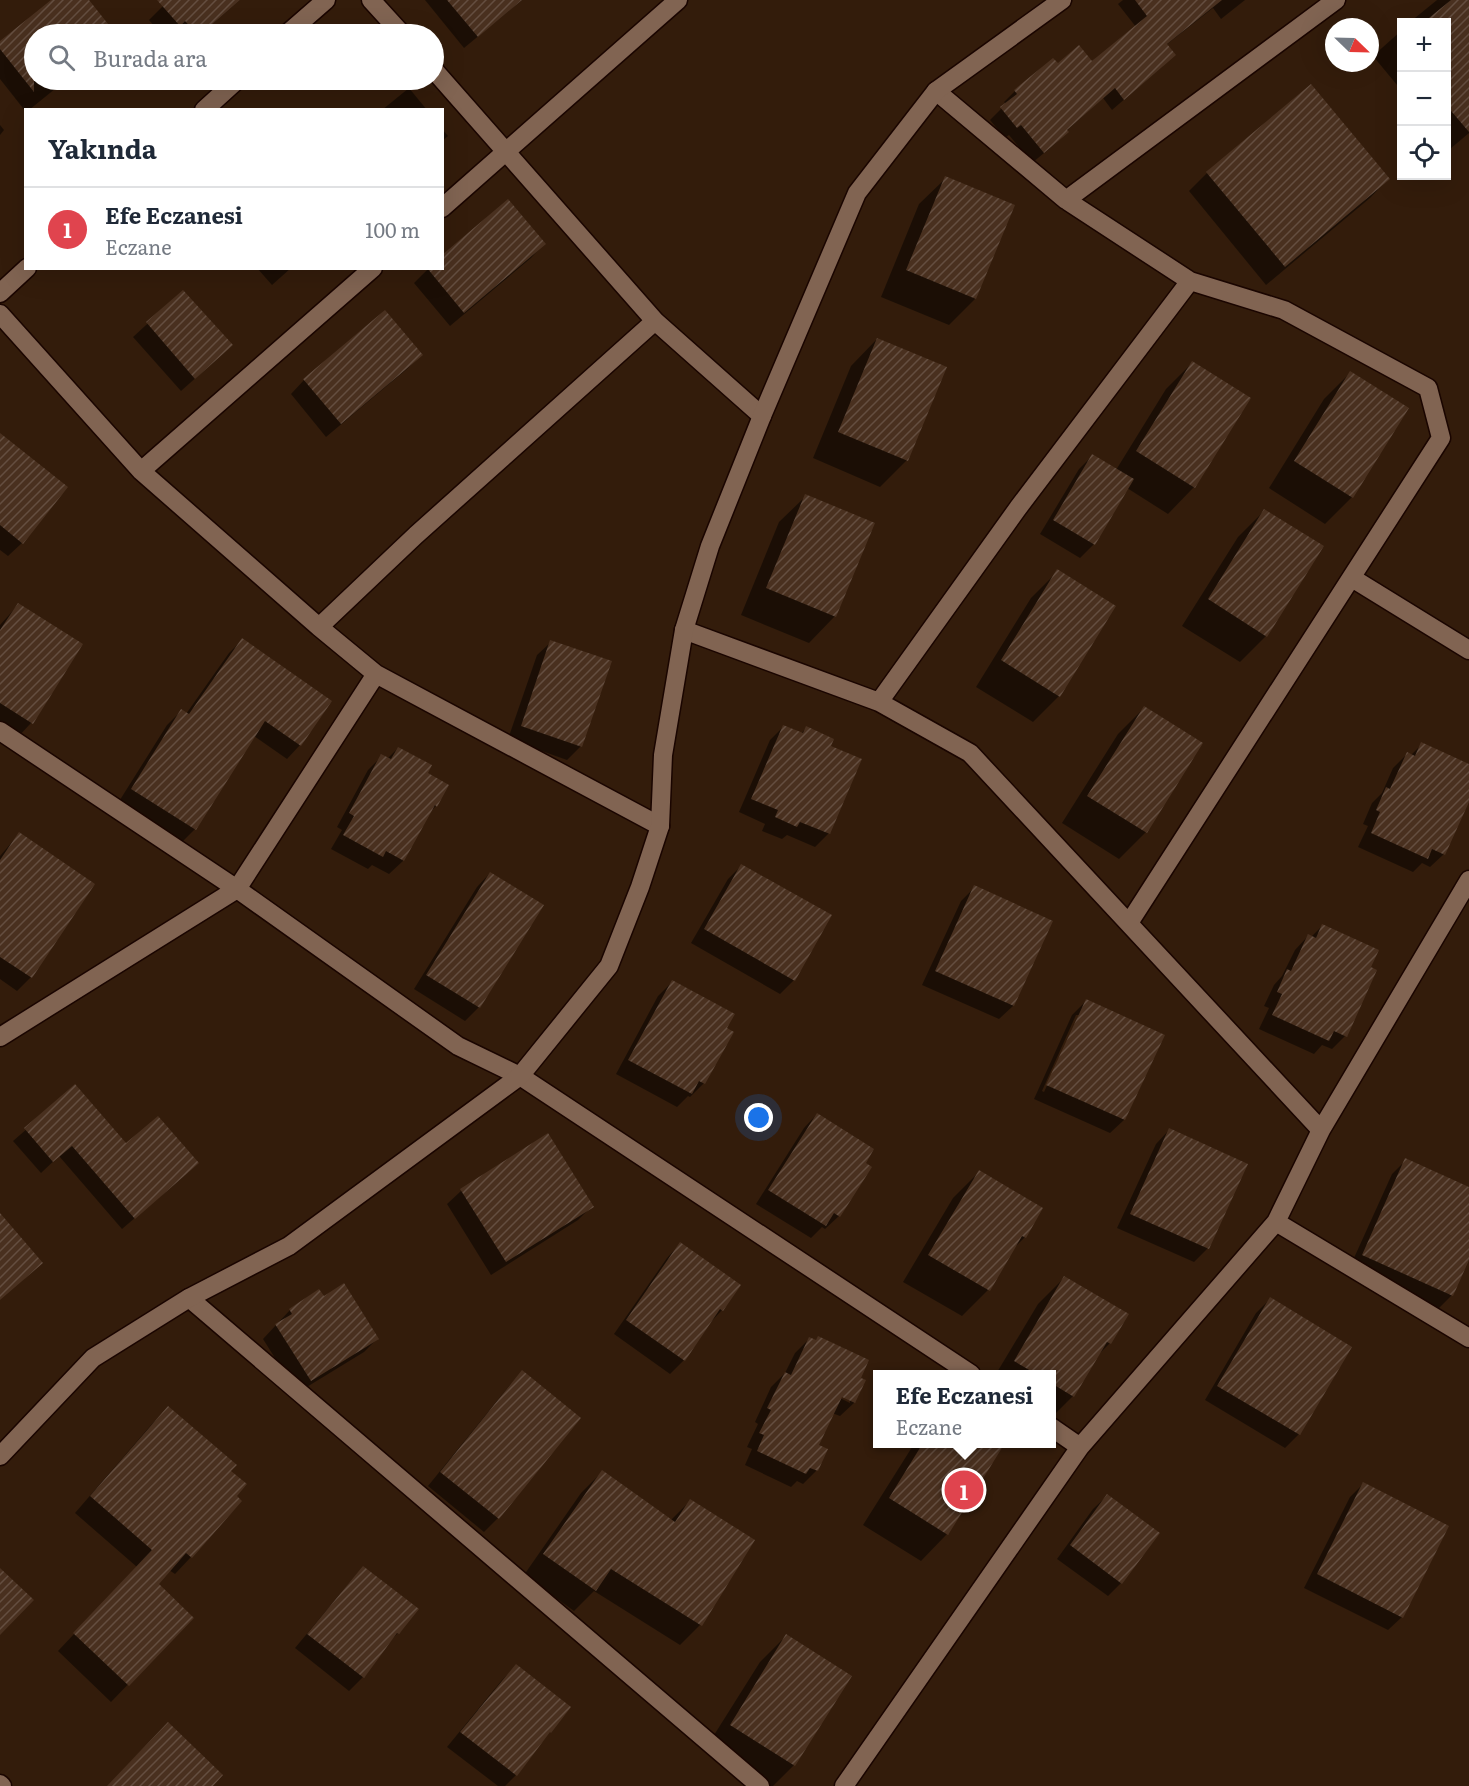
<!DOCTYPE html>
<html lang="tr">
<head>
<meta charset="utf-8">
<style>
	:root { --surface:#fff; --page:#f2f2f3; --text:#1f2937; --muted:#747a83; --line:#e0e1e3; --accent:#7f5c65 }
	body { margin:0; font-family:Literata,serif; background:var(--page); color:var(--text) }
	.controls { position:absolute; right:18px; top:18px; display:grid; overflow:hidden; border-radius:0px; box-shadow:0 6px 24px #0002 }
	.controls button { width:54px; height:54px; display:grid; place-items:center; padding:0; border:0; border-bottom:2px solid var(--line); background:var(--surface); color:var(--text); font:30px sans-serif }
	.compass { position:absolute; left:1325px; top:18px; width:54px; height:54px; border-radius:50%; background:var(--surface); box-shadow:0 6px 24px #0002; rotate:113deg }
	.you { position:absolute; left:759px; top:1118px; width:21px; height:21px; margin:-15px; border:4px solid #fff; border-radius:50%; background:#1a73e8; box-shadow:0 0 0 9px #1a73e833 }
	.badge { display:grid; place-items:center; width:39px; height:39px; border-radius:50%; background:var(--accent); color:#fff; font-size:20px; font-weight:700 }
	.pin { position:absolute; translate:-50% -50%; border:3px solid #fff; box-shadow:0 2px 6px #0006 }
	.popup { position:absolute; left:873px; top:1370px; width:183px; height:78px; box-sizing:border-box; display:grid; place-content:center; border-radius:0px; background:var(--surface); filter:drop-shadow(0 2px 4px #0005); font-size:20px; white-space:nowrap; color:var(--muted) }
	.popup b { font-size:22px; color:var(--text) }
	.popup::after { content:''; position:absolute; left:50%; top:100%; margin-left:-12px; border:12px solid transparent; border-top-color:var(--surface) }
	.list { margin:0; padding:0; list-style:none }
	h2 { display:flex; justify-content:space-between; align-items:center; height:78px; margin:0; padding:0 24px; font-size:26px }
	h2 small { font-size:20px; font-weight:400; color:var(--muted) }
	.list li { display:grid; grid-template-columns:39px 1fr auto; gap:18px; align-items:center; box-sizing:border-box; height:84px; padding:0 24px; border-top:2px solid var(--line) }
	.list b { display:block; font-size:22px; white-space:nowrap }
	.list p { margin:0; font-size:20px; white-space:nowrap; color:var(--muted) }
	.list em { font-size:20px; font-style:normal; color:var(--muted) }
	.icon { flex:none; width:33px; height:33px; fill:none; stroke:currentColor; stroke-width:2; stroke-linecap:round; stroke-linejoin:round }
	.map { position:relative; flex:none; width:1469px; height:1786px; overflow:hidden }
	.search { position:absolute; background:var(--surface); box-shadow:0 6px 24px #0002; left:24px; top:24px; width:420px; height:66px; display:flex; align-items:center; gap:15px; box-sizing:border-box; padding:0 21px; border-radius:33px; color:var(--muted); font-size:22px }
	.panel { position:absolute; background:var(--surface); box-shadow:0 6px 24px #0002; left:24px; top:108px; width:420px; height:162px; border-radius:0px }
	.map>svg:first-child { display:block }
</style>
</head>
<body>
<div class="map">
<svg width="1469" height="1786" viewBox="0 0 1469 1786">
	<defs>
		<pattern id="building-hatch" width="6" height="6" patternUnits="userSpaceOnUse" patternTransform="scale(1.5)"><rect width="6" height="6" fill="#49301f"/><path d="M-1 1l2-2M0 6l6-6M5 7l2-2" fill="none" stroke="#644e40"/></pattern>
	</defs>
	<rect width="100%" height="100%" fill="#331c0b"/>
	<!-- shadow -->
	<path fill="#0007" fill-rule="evenodd" d="M54,0h33l27,34h-80v46h32l-37,30h-3v2l-26,-33v-36z
		M169,0h71l-39,34h-40l-12,-14z
		M425,0h97l-58,48z
		M1123,0h122l-24,19 -8,-11 -47,37 -3,21 -51,44 -9,-12 -37,33 1,1 -11,11 -24,20 -23,-28 -4,3 -15,-18 16,-16 -2,-2 11,-11 43,-26 34,-2 44,-36 -18,-23z
		M1437,0h32v133l-19,16 -4,-4v-123h-36z
		M1402,30v61l-29,-35z
		M1311,86l77,93 -18,19 -104,87 -77,-94 18,-18z
		M409,88l18,22h-45z
		M0,125l4,5 -4,5z
		M442,129l6,7 -6,5z
		M946,178l29,121 -26,26 -68,-28 38,-93z
		M544,244l-13,14 -81,68 -36,-43 15,-15h13z
		M257,268h34l-19,17z
		M182,292l35,67 -36,32 -48,-54z
		M877,339l30,121 -27,27 -67,-29 38,-92z
		M421,355l-14,14 -81,68 -35,-43 13,-14z
		M1192,363l57,36 -55,88 -26,27 -41,-26 -33,56 -14,14 -40,-24 39,-65 13,-13 24,14 50,-81z
		M1350,373l57,35 -55,89 -27,27 -56,-36 55,-89z
		M0,448l22,95 -14,13 -8,-6z
		M806,496l29,120 -26,27 -68,-28 38,-93z
		M1264,511l2,125 -26,26 -58,-36 56,-89z
		M1058,571l1,125 -26,26 -57,-35 55,-89z
		M18,605l13,118 -13,14 -18,-12v-100z
		M242,640l58,105 -13,14 -33,-23 -59,93 -14,14 -63,-40 49,-78 14,-14 5,3 43,-61z
		M551,642l30,104 -14,14 -59,-21 29,-84z
		M1144,708l57,35 -55,89 -27,27 -57,-36 56,-89z
		M784,726l17,8 5,-6 23,18v87l-14,14 -28,-12 -5,4 -20,-8 3,-7 -26,-12 31,-72z
		M1422,744l47,21v33l-25,56 -14,13 -8,-4 -9,9 -55,-25 10,-21 -5,-2 9,-21 10,-10 11,-25 14,-14 3,2z
		M398,748l28,25 10,33 -7,7 -26,48 -14,13 -17,-9 -4,4 -37,-20 11,-19 -5,-3 31,-57 14,-14 5,3z
		M19,834l74,51 -62,92 -14,14 -17,-12v-123z
		M741,866l53,114 -14,14 -89,-51 37,-64z
		M490,873l-11,134 -14,14 -51,-32 63,-102z
		M975,887l77,34 -39,85 -14,13 -77,-34 39,-84z
		M1323,925l46,43 -24,68 -13,13 -10,-4 -8,9 -55,-25 10,-21 -5,-2 10,-21 8,-9 13,-26 13,-14 3,1z
		M672,982l32,101 -14,14 -2,-1 -11,11 -61,-33 42,-78z
		M1086,1001l77,34 -39,85 -14,13 -76,-34 38,-84zM1076,1015h4l-36,77 -2,-1z
		M75,1087l51,58 59,30 -63,54 -63,-73 -18,17 -28,-32z
		M817,1114l22,102 -14,13 -3,-2 -11,11 -55,-34 48,-76z
		M1169,1130l77,34 -39,85 -13,13 -77,-34 39,-84z
		M1406,1160l63,28v68l-18,40 -13,13 -89,-40 43,-95z
		M979,1172l46,65 -14,14 -23,39 -26,26 -59,-34 50,-84z
		M461,1191l131,15 -14,14 -87,55 -44,-71z
		M680,1244l42,66 -12,13 -26,37 -14,14 -56,-40 53,-76z
		M1064,1278l46,65 -14,14 -23,39 -22,22v-44h-55l42,-70z
		M323,1298l54,41 -13,13 -67,41 -34,-54 27,-29z
		M1270,1299l29,135 -14,14 -80,-48 51,-87z
		M818,1338l40,40 6,3 -10,22 -14,13 -8,-3 -15,33 9,4 -10,21 -13,13 -6,-3 -6,6 -46,-22 7,-16 -5,-2 11,-23 -3,-2 16,-35 14,-14 10,-20 14,-14 6,2zM836,1392l14,7v4l-16,-8z
		M522,1372l57,47 -81,99 -14,14 -56,-46 81,-100z
		M168,1408l61,63 6,25 5,5 -49,56 -16,17 -6,-4 -12,14 35,34 -81,84 -53,-51 79,-84 -62,-54 76,-88z
		M914,1444h85l3,2 -55,88 -26,27 -58,-36z
		M602,1472l68,49 20,-20 10,124 -20,20 -86,-54 -20,20 -50,-36 57,-82z
		M1363,1484l39,133 -14,13 -84,-42 46,-91z
		M1107,1496l14,87 -13,13 -51,-37 36,-50z
		M363,1568l35,65 -10,10 -25,34 -14,14 -54,-43 55,-66z
		M786,1636l8,129 -21,21h-14l-55,-35 56,-89z
		M516,1666l25,75 -25,34 -11,11h-7l-51,-39 55,-67z"/>
	<!-- building -->
	<path fill="url(#building-hatch)" d="M51,0h38l27,34h-82v58l-34,-43v-8z
		M157,0h83l-39,34h-4l-12,-13 -5,5z
		M447,0h75l-44,37z
		M1135,0h87l-55,44 9,11 -52,45 -9,-12 -48,42 2,2 -25,21 -23,-28 -4,3 -17,-21 17,-13 -3,-4 39,-32 5,5 21,-18 13,16 55,-45z
		M1451,0h18v132l-23,-27v-83h-22z
		M1311,84l79,95 -105,88 -79,-95z
		M945,176l70,29 -39,94 -70,-29z
		M508,199l38,45 -82,69 -37,-45h15v-13z
		M183,290l50,55 -38,34 -49,-57z
		M385,310l38,45 -82,69 -38,-45z
		M877,338l70,29 -39,94 -70,-29z
		M1192,361l59,37 -56,90 -59,-37z
		M1350,371l59,37 -56,90 -59,-37z
		M0,433l68,54 -45,57 -23,-19z
		M1092,454l42,25 -39,66 -42,-25z
		M805,494l70,29 -39,94 -70,-29z
		M1264,509l60,37 -57,91 -59,-38z
		M1057,569l59,37 -56,91 -59,-37z
		M18,603l65,41 -50,80 -33,-21v-73z
		M242,638l90,63 -31,45 -36,-25 -69,109 -65,-41 50,-80 8,5z
		M550,640l62,21 -30,86 -61,-21z
		M1144,706l59,37 -56,90 -60,-37z
		M783,725l20,8 3,-7 28,13 -3,7 31,13 -32,75 -30,-12 -3,5 -22,-10 3,-7 -27,-11z
		M1421,742l48,22v38l-24,53 -13,-6 -4,10 -57,-26 9,-21 -4,-2 10,-23 4,2 17,-37 8,4z
		M398,747l34,18 -4,8 21,12 -12,22 -2,-2 -31,56 -18,-10 -3,6 -40,-22 11,-19 -5,-3 32,-59 10,5z
		M19,832l76,52 -63,94 -32,-21v-97z
		M741,864l91,51 -37,66 -91,-52z
		M490,872l54,33 -64,103 -54,-33z
		M974,885l79,36 -39,85 -79,-35z
		M1322,924l57,26 -8,17 6,3 -30,67 -13,-6 -5,10 -57,-26 10,-21 -5,-2 10,-23 4,2 17,-37 8,4z
		M672,980l63,34 -8,14 7,4 -29,52 -6,-3 -7,13 -64,-34z
		M1086,999l79,36 -40,85 -79,-35z
		M75,1084l51,59 32,-27 41,47 -64,56 -63,-73 -19,16 -29,-34z
		M817,1113l57,36 -8,14 6,4 -32,50 -6,-4 -8,13 -58,-36z
		M1169,1128l79,36 -39,85 -79,-35z
		M548,1133l46,74 -88,55 -46,-73z
		M1405,1158l64,29v73l-16,36 -91,-41z
		M979,1170l64,38 -17,30 -4,-2 -32,55 -62,-36z
		M0,1213l43,50 -43,37z
		M680,1242l61,43 -18,26 -3,-2 -35,52 -59,-41z
		M1064,1276l65,38 -18,30 -4,-2 -33,55 -23,-14v-9h-15l-22,-13z
		M344,1283l35,56 -68,42 -36,-57 17,-10 -3,-5 30,-20 5,7z
		M1270,1297l82,50 -52,88 -83,-49z
		M818,1336l51,24 -8,18 5,2 -11,23 -13,-6 -23,48 9,4 -10,22 -8,-3 -4,6 -49,-23 7,-16 -5,-2 12,-23 -4,-2 18,-36 6,3 18,-38 7,3z
		M522,1370l59,48 -82,101 -59,-47z
		M168,1406l69,59 -6,6 16,13 -10,12 5,5 -50,57 -6,-5 -27,31 35,34 -65,68 -56,-53 79,-83 -62,-54z
		M923,1443h82l-57,92 -59,-37z
		M602,1470l73,52 15,-23 65,41 -53,86 -91,-57 -15,22 -53,-37z
		M1363,1482l86,44 -46,92 -86,-44z
		M1107,1494l53,39 -38,51 -52,-39z
		M363,1566l56,43 -20,25 -2,-1 -33,45 -57,-44z
		M0,1568l34,32 -34,35z
		M786,1634l66,42 -57,90 -65,-41z
		M516,1664l55,43 -20,26 -1,-1 -33,44 -57,-44z
		M168,1722l55,53 -10,11h-106z"/>
	<g fill="none" stroke-linecap="round" stroke-linejoin="round">
		<!-- street casing -->
		<g stroke="#1a0500" stroke-width="21">
			<path id="street" d="M371,0l31,34
				M287,34l39,-34
				M434,70l221,251 107,95
				M936,91l130,109 124,81 94,29 144,78 13,50 -312,485
				M204,110l33,-30
				M1066,200l270,-200
				M442,208l236,-208
				M0,293l27,-25
				M0,314l141,157 178,156 57,47 284,152
				M141,471l232,-203
				M1352,578l117,72
				M319,627l97,-92 239,-214
				M684,630l195,72 91,51 351,377
				M879,702l139,-194 172,-227
				M0,731l237,158 221,157 62,30 451,298
				M0,1037l237,-148 139,-215
				M1276,1222l193,116
				M189,1298l571,488
				M1051,1427l29,20
				M0,1784l2,2
				M844,1786l236,-339 196,-225 45,-92 148,-250"/>
		</g>
		<!-- secondary casing -->
		<g stroke="#1a0500" stroke-width="21">
			<path id="secondary" d="M0,1456l93,-98 96,-60 100,-52 231,-170 89,-110 31,-79 20,-61 3,-71 21,-125 26,-84 52,-130 95,-223 79,-102 126,-91"/>
		</g>
		<!-- street -->
		<use href="#street" stroke="#816452" stroke-width="18"/>
		<!-- secondary -->
		<use href="#secondary" stroke="#816452" stroke-width="18"/>
	</g>
</svg>
<div class="controls">
<button>+</button>
<button>−</button>
<button><svg class="icon" aria-label="locate" viewBox="0 0 24 24"><circle cx="12" cy="12" r="6"/><path d="M12 2v4M12 18v4M2 12h4M18 12h4"/></svg></button>
</div>
<svg class="compass" viewBox="-18 -18 36 36"><path d="M0-13l5 13h-10z" fill="#e53935"/><path d="M0 13l5-13h-10z" fill="#747a83"/></svg>
<div class="you"></div>
<div class="pin badge" style="left:964px;top:1490px;background:#e0444e">1</div>
<div class="popup"><b>Efe Eczanesi</b>Eczane</div>
<div class="search"><svg class="icon" aria-label="search" viewBox="0 0 24 24"><circle cx="10" cy="10" r="6"/><path d="M15 15l6 6"/></svg>Burada ara</div>
<section class="panel">
<h2>Yakında<small></small></h2>
<ul class="list">
<li><span class="badge" style="background:#e0444e">1</span><div><b>Efe Eczanesi</b><p>Eczane</p></div><em>100 m</em></li>
</ul>
</section>
</div>
</body>
</html>
